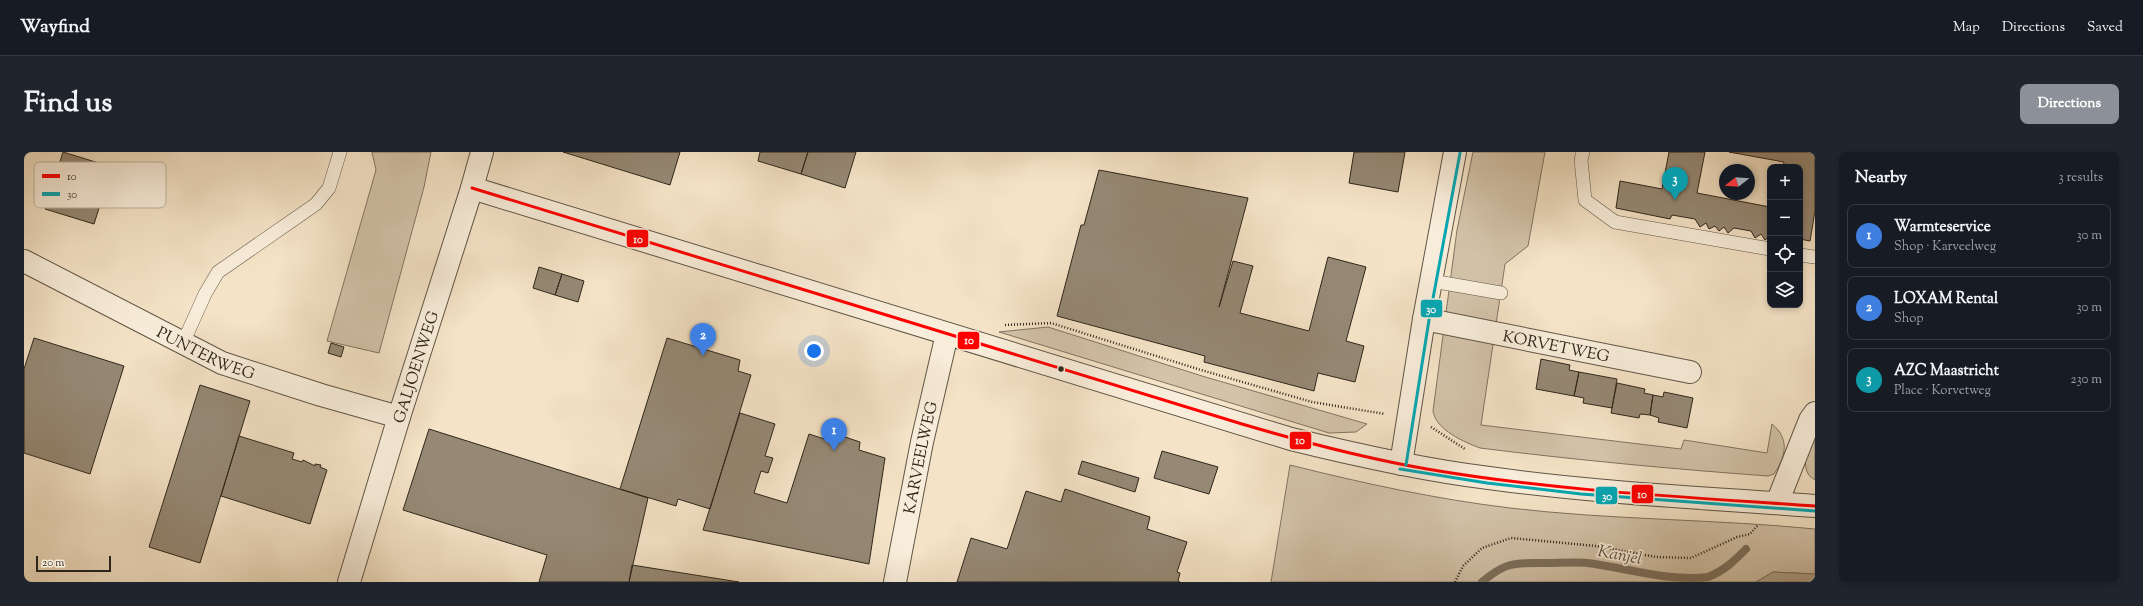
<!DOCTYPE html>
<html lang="en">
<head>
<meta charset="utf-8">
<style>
	:root { --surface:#171b24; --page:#20242c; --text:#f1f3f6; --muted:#9ea1a6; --line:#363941; --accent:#8c9099 }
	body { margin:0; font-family:"Sorts Mill Goudy",serif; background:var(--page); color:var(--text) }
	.controls { position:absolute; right:12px; top:12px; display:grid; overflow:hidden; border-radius:8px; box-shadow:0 2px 6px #0003 }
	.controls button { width:36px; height:36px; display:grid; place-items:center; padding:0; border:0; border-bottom:1px solid var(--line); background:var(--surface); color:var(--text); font:20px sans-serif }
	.compass { position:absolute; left:1695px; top:12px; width:36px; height:36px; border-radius:50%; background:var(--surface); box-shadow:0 2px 6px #0003; rotate:253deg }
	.scale { position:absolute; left:12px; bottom:10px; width:75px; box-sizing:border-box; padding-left:4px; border:2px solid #2f261b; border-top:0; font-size:11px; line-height:14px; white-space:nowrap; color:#2f261b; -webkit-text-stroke:3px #f8edda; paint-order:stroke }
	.you { position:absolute; left:790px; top:199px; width:14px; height:14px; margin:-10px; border:3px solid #fff; border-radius:50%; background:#1a73e8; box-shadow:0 0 0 6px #1a73e833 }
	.badge { display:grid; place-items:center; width:26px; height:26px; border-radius:50%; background:var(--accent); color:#fff; font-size:13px; font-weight:700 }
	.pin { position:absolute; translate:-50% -33px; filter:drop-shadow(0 1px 2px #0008) }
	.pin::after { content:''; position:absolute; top:21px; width:14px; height:12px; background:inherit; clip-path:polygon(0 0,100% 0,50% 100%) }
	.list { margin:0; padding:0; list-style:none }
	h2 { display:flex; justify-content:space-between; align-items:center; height:52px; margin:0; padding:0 16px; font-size:17px }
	h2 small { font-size:13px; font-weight:400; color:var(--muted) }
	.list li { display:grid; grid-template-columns:26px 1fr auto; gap:12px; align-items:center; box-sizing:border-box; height:64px; margin:0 8px 8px; padding:0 8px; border:1px solid var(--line); border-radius:8px }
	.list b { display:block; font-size:15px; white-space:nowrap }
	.list p { margin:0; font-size:13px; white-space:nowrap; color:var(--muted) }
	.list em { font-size:13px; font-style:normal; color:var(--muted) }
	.icon { flex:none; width:22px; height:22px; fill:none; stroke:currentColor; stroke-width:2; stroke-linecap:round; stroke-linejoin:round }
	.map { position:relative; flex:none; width:1791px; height:430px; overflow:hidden; border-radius:8px }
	header { display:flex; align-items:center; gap:24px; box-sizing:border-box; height:56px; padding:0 20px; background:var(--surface); border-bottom:1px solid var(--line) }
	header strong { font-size:19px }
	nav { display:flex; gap:22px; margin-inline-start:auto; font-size:14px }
	.intro { display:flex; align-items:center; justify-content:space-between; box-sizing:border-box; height:96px; padding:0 24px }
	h1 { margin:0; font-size:28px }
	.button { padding:10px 18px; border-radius:8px; background:var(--accent); color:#fff; font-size:14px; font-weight:700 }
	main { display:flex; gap:24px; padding:0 24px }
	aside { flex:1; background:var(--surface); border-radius:8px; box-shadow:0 2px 6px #0003 }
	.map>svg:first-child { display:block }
</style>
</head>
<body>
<header>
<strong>Wayfind</strong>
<nav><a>Map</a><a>Directions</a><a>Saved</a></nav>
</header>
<div class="intro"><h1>Find us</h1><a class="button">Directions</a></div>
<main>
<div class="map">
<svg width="1791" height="430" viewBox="0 0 1791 430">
	<rect width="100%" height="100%" fill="#f4e3c6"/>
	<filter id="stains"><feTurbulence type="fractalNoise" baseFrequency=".005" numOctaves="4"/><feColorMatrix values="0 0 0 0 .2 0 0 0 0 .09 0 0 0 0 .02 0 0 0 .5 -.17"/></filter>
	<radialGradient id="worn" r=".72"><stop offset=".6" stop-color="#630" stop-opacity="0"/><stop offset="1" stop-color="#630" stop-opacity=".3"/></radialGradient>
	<!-- green -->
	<path fill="#d3c3a9" stroke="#817462" d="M348,0h59l-7,35 -45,166 -52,-12 49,-171z
		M1449,0h72l-17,94 -23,18 -24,161 200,24 3,-9 83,13 5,-29c18,15 14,32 2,50l-6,2c-96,-7 -192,-16 -288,-28 -16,-6 -44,-18 -47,-37l24,-181z
		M1024,175l154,49 165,48 -11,8 -27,1 -330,-101z
		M1791,285v43c-16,-8 -9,-32 0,-43z
		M1266,313c72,18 145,34 220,43 101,12 204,11 305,21v45l-42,-2 -17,10h-485z"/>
	<!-- water -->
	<path fill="#b1a38c" stroke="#7d715f" d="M1749,420l42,2v8h-59z"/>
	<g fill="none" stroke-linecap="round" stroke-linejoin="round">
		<!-- stream -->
		<path stroke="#7d715f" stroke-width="8" d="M1458,430c25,-21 33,-19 64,-19 14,0 29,-1 42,0 39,5 81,19 120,14 16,-6 26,-16 38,-28"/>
	</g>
	<!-- building -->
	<path fill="#958874" stroke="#2f261b" d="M39,0l49,15 -18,57 -49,-15z
		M539,0h117l-10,33z
		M736,0h48l-7,22 -43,-13z
		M784,0h48l-11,36 -44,-14z
		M1330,0h51l-7,40 -49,-9z
		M1645,0h36l-8,41 73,14v29l-5,4 -4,-6 -6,4 -4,-7 -17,-3 -6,5 -4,-6 -5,4 -4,-5 -6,3 -3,-6 -6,4 -5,-8 -23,-4 -2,4 -54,-11 4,-27 42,8z
		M1705,0h86v59l-5,30 -10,-2v-72h-17l1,-5z
		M1075,18l149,28 -29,109 14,-46 20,5 -13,47 69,18 19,-74 38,10 -20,74 18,5 -9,36 -37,-9 -4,18 -110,-29 1,-6 -148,-40 24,-91h3z
		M515,115l23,7 -7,21 -22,-7z
		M538,122l22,7 -6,21 -23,-7z
		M10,186l90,28 -34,108 -66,-21v-84z
		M643,186l73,22 -2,11 13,4 -41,134 -32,-10 -2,7 -56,-17z
		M307,191l13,4 -3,10 -13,-4z
		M1517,207l29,6 -1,5 10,2 -5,24 -38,-7z
		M1555,220l38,7 -5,29 -29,-5 1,-5 -10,-2z
		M1593,231l28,6 -1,4 9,2 -3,20 -10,-1 -1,4 -28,-5z
		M176,233l50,16 -50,162 -51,-16z
		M1640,240l29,6 -6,30 -29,-6 1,-4 -9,-3 3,-20 10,2z
		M716,261l35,11 -10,32 8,2 -5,15 -7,-2 -7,22 33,10 22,-69 28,9 2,-8 21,7 -1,8 26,8 -16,106 -166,-34z
		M405,277l219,69 -19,84h-90l8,-27 -144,-45z
		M215,284l55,17 -2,6 10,3 1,-2 12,6v-2l6,1 -1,2 7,3 -17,54 -89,-28z
		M1138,299l56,16 -9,27 -55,-16z
		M1058,309l57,17 -4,14 -57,-18z
		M1041,337l85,28 -3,12 40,13 -10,30 3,1 -2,8 2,1h-223l14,-44 36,11 19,-58 35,11z
		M608,413l107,17h-110z"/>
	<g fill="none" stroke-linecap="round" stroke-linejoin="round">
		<!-- service casing -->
		<g stroke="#605546" stroke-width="14">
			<path id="service" d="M1559,0l-2,8 4,40 30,22 155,27
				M1776,103l15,2
				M1408,129l69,12
				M159,191l22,-49 13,-22 98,-68 13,-16 11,-36"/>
		</g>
		<!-- minor casing -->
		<g stroke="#605546" stroke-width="24">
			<g id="minor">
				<path id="s1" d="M0,109l198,102 99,32 78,22"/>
				<path id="s2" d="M1400,167l266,53"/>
				<path d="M1377,312l23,-145 31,-167"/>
				<path d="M1753,351l33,-83 5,-7"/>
				<path id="s3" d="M325,430l50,-165 73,-229"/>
				<path id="s4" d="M871,430l27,-140 25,-108"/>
			</g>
		</g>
		<!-- tertiary casing -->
		<g stroke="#605546" stroke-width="24">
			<path id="tertiary" d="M458,0l-10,36 819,251c65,16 131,31 198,39 108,15 217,20 326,28"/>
		</g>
		<!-- path -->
		<path stroke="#2f261b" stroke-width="2.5" stroke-dasharray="1 2" stroke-linecap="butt" d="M981,173l46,-2 150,47 111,32 73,12
			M1407,275l34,22
			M1431,430l8,-16 19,-18 29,-10 85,8 60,11 35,1 46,-21 13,-3 8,-9"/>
		<!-- service -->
		<use href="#service" stroke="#f8edda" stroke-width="13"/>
		<!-- minor -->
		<use href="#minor" stroke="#f8edda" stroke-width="22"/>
		<!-- tertiary -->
		<use href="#tertiary" stroke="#f8edda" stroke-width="22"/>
		<!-- bus-1 casing -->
		<g stroke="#f8edda" stroke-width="6">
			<path id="bus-1" d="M448,36l770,236c61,18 122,34 185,45 128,22 259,28 388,37"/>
		</g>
		<!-- bus-2 casing -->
		<g stroke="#f8edda" stroke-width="6">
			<path id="bus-2" d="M1382,313l23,-145 31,-167
				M1376,317l87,14 94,11 234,17"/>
		</g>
		<!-- bus-1 -->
		<use href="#bus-1" stroke="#f00" stroke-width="3"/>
		<!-- bus-2 -->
		<use href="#bus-2" stroke="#07a7b2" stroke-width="3"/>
	</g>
	<!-- markers -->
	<circle fill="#2f261b" stroke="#f8edda" stroke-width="1.5" cx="1037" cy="217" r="3.5"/>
	<g text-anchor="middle" stroke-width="3.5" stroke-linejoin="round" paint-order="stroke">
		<!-- street labels -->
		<g font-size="16" fill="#2f261b" stroke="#f8edda">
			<text dy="6" stroke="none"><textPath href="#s2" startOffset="135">KORVETWEG</textPath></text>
			<text dy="6" stroke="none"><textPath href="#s1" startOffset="204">PUNTERWEG</textPath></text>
			<text dy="6" stroke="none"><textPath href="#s3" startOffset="225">GALJOENWEG</textPath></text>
			<text dy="6" stroke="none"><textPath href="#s4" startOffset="127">KARVEELWEG</textPath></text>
		</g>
		<!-- water labels -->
		<g font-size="17" font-style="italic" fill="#5c5243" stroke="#f8edda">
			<text transform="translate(1596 402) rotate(11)" y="6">Kanjel</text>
		</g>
	</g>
	<!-- legend -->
	<rect x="10" y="10" width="132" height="46" rx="6" fill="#f8edda" stroke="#bcb1a1" stroke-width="1"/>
	<rect x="18" y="22" width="18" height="4" fill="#f00"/>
	<rect x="18" y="40" width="18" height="4" fill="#07a7b2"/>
	<g font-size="11" fill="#2f261b">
		<text x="43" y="28">10</text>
		<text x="43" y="46">30</text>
	</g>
	<g stroke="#f8edda" stroke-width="1.5">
		<rect x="602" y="77" width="23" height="19" rx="4" fill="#f00"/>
		<rect x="1396" y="147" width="23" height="19" rx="4" fill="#07a7b2"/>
		<rect x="933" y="179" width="23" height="19" rx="4" fill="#f00"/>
		<rect x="1265" y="279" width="23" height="19" rx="4" fill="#f00"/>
		<rect x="1607" y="332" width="23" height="20" rx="4" fill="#f00"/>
		<rect x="1571" y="334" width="23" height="19" rx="4" fill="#07a7b2"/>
	</g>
	<g font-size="11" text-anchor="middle" font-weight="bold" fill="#fff">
		<text x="614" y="91">10</text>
		<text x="1407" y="161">30</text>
		<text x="945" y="192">10</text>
		<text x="1276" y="292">10</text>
		<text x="1618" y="346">10</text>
		<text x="1583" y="348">30</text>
	</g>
	<rect width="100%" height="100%" filter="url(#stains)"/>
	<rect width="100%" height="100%" fill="url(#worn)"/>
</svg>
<div class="controls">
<button>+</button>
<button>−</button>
<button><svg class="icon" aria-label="locate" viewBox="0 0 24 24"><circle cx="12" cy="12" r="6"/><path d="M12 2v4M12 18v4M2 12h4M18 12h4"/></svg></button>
<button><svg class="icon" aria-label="layers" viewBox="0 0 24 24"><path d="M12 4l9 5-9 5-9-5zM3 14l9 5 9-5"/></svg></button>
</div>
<svg class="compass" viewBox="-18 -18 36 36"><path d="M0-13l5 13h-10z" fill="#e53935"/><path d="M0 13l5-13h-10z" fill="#9ea1a6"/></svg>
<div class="scale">20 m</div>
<div class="you"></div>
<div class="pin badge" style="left:810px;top:299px;background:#3f7fe0">1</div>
<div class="pin badge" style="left:679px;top:204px;background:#3f7fe0">2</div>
<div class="pin badge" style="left:1651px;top:48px;background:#0f9aa8">3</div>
</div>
<aside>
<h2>Nearby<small>3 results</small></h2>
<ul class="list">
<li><span class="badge" style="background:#3f7fe0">1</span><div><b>Warmteservice</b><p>Shop · Karveelweg</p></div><em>30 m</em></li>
<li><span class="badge" style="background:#3f7fe0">2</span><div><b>LOXAM Rental</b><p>Shop</p></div><em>30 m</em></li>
<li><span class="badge" style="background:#0f9aa8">3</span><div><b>AZC Maastricht</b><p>Place · Korvetweg</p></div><em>230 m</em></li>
</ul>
</aside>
</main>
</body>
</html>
